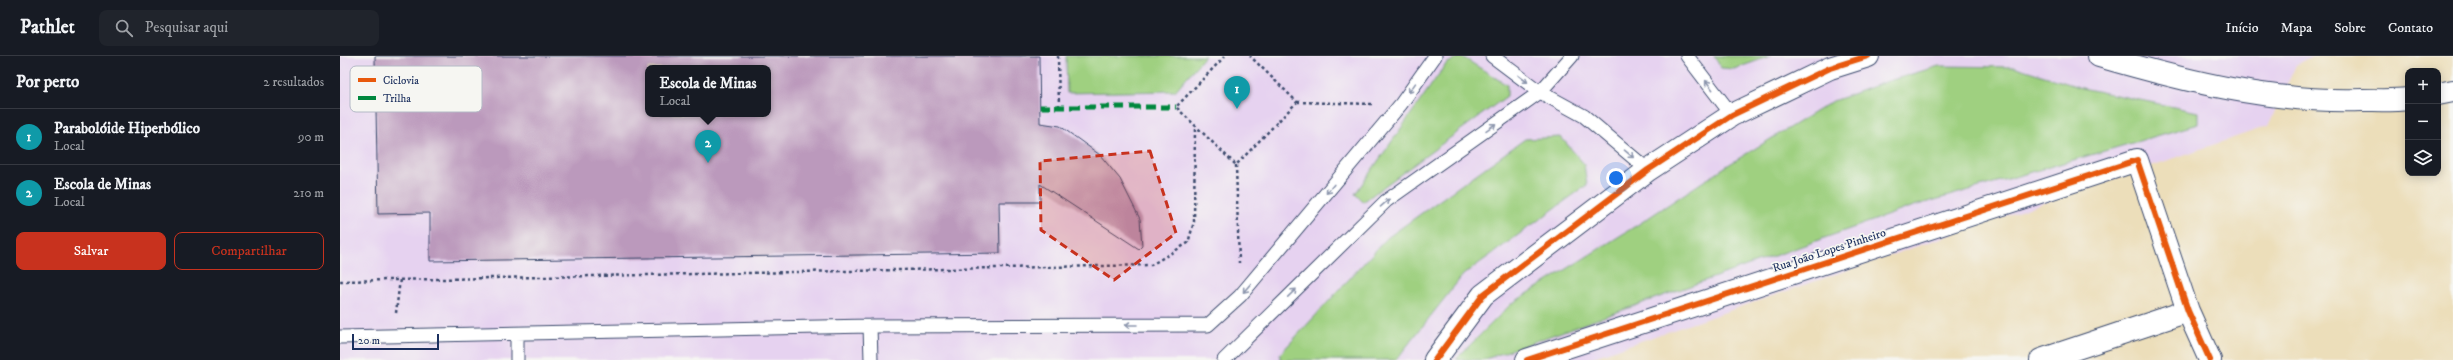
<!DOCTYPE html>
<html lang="pt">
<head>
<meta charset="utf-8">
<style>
	:root { --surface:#171b24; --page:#20242c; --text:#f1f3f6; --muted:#9ea1a6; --line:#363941; --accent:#c8321e }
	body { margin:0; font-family:"IM FELL DW Pica",serif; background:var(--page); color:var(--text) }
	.controls { position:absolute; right:12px; top:12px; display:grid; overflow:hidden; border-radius:8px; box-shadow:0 2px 10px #0003 }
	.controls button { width:36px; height:36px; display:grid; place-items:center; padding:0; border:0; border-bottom:1px solid var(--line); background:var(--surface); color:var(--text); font:20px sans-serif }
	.scale { position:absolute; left:12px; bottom:10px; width:87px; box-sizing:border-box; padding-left:4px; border:2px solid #1b2f5e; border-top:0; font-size:11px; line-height:14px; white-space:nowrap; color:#1b2f5e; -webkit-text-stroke:3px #f6f6f2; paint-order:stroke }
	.you { position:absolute; left:1276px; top:122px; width:14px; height:14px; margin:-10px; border:3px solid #fff; border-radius:50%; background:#1a73e8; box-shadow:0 0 0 6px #1a73e833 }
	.badge { display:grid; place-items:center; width:26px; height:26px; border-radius:50%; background:var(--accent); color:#fff; font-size:13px; font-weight:700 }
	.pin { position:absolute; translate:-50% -33px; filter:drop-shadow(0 1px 2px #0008) }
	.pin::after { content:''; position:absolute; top:21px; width:14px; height:12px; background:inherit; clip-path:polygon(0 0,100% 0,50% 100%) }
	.popup { position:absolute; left:305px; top:9px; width:126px; height:52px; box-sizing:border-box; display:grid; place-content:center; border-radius:8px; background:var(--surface); filter:drop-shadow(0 1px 3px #0005); font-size:13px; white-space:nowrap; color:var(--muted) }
	.popup b { font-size:15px; color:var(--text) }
	.popup::after { content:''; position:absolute; left:50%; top:100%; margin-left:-8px; border:8px solid transparent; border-top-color:var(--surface) }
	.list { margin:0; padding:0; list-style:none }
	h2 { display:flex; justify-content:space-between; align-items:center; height:52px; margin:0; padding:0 16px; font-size:17px }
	h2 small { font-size:13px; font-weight:400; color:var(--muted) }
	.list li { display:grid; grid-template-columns:26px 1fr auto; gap:12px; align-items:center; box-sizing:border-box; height:56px; padding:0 16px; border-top:1px solid var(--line) }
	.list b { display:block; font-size:15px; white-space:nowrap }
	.list p { margin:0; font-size:13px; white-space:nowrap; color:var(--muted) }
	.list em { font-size:13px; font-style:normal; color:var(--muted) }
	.actions { display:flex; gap:8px; padding:12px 16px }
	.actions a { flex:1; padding:9px 0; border:1px solid var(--accent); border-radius:8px; text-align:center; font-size:14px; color:var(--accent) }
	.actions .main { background:var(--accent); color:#fff }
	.icon { flex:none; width:22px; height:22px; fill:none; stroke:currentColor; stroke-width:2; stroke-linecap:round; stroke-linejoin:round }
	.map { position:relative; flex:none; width:2113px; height:304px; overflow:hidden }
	header { display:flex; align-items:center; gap:24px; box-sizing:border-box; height:56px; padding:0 20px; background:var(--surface); border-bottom:1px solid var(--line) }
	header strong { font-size:19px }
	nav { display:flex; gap:22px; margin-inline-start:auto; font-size:14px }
	.search { width:280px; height:36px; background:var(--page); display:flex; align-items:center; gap:10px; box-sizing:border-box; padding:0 14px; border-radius:8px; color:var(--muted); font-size:15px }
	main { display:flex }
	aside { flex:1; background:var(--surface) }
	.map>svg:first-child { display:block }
</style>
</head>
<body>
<header>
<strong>Pathlet</strong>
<div class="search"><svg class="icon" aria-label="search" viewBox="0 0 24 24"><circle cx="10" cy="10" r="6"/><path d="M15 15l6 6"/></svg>Pesquisar aqui</div>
<nav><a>Início</a><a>Mapa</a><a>Sobre</a><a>Contato</a></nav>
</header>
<main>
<aside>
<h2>Por perto<small>2 resultados</small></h2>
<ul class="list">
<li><span class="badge" style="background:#0f9aa8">1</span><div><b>Parabolóide Hiperbólico</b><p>Local</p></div><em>90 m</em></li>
<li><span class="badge" style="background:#0f9aa8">2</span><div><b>Escola de Minas</b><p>Local</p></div><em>210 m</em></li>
</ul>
<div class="actions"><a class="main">Salvar</a><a>Compartilhar</a></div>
</aside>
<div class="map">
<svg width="2113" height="304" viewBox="0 0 2113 304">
	<rect width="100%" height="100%" fill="#f6f6f2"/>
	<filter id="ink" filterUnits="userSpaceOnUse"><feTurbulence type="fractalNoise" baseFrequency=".025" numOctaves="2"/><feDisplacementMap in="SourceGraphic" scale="8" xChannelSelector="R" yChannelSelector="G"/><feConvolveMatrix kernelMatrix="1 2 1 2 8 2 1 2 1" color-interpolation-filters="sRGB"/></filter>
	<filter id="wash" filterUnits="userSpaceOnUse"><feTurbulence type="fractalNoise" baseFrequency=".012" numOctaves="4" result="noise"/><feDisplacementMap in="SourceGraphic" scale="16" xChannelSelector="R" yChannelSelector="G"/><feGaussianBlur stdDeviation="0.9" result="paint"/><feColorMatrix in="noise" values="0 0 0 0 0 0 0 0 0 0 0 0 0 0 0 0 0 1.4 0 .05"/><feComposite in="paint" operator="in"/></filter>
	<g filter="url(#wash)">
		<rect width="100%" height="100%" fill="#ecdeba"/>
		<!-- built -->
		<path fill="#e6d2f0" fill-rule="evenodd" d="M0,0h1973l-17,9 -28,61 -683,234h-1245zM308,12h120v46h-120z"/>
		<!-- green -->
		<path fill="#9fd080" stroke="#5d806f" d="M726,0h139l-30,35 -108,2z
			M1121,0l46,29v11l-144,106 -8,-8 91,-130z
			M1374,0h57l-37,13 -13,-1z
			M1599,10l77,1 66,21 116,24v12l-284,82 -431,154h-25l-1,-2 54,-54 131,-82 86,-57 105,-64 52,-19z
			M1221,81l23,27 3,21 -124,90 -67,85h-116v-6l107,-116 138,-99z"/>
		<g id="blocks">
			<!-- building -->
			<path fill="#bb99bc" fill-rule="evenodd" d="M35,0h664l1,67 20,3 40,29 20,24 20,40 2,27 -3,3 -99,-65v18h-41l1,51 -570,8v-48l-52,1zM308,12h120v46h-120z"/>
		</g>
	</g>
	<g filter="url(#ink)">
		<use href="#blocks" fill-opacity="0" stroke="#3a496c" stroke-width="1"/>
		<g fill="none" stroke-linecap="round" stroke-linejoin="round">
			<!-- service casing -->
			<g stroke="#3a496c" stroke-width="15">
				<path id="service" d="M1152,0l48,36 44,24 64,54
					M1347,0l45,59
					M530,270l1,34
					M177,279v25
					M0,281l530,-11 338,-1 32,-29 161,-192 34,-48
					M884,304l162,-159 154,-109 32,-36"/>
			</g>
			<!-- minor casing -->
			<g stroke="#3a496c" stroke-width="24">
				<path id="minor" d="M1187,304l610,-200 51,151 22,49
					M1701,304l147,-49"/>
			</g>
			<!-- tertiary casing -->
			<g stroke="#3a496c" stroke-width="24">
				<path id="tertiary" d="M1759,0c86,25 173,47 263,44 15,0 31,1 46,-1
					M2098,38l15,-3
					M1095,304l48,-65 165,-125 84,-55 98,-47 38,-12"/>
			</g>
			<!-- path -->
			<path stroke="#3a496c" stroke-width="2.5" stroke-dasharray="3 3" stroke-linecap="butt" d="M718,0l1,53
				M885,0l-49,51 60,58 61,-63 -47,-46
				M957,46l76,2
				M896,109l3,98
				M0,225l811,-16 37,-22 6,-21 1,-96
				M56,257l4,-34"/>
			<!-- service -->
			<use href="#service" stroke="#fff" stroke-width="13"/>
			<!-- minor -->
			<use href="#minor" stroke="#fff" stroke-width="22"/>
			<!-- tertiary -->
			<use href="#tertiary" stroke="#fff" stroke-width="22"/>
			<!-- quiet -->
			<path stroke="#00873e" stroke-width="5" stroke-dasharray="10 5" stroke-linecap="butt" d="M700,51h136"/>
			<!-- cycleway casing -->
			<g stroke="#f6f6f2" stroke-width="8">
				<path id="cycleway" d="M1095,304l48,-65 165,-125 84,-55 98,-47 38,-12
					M1187,304l610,-200 51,151 22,49"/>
			</g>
			<!-- cycleway -->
			<use href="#cycleway" stroke="#e8590c" stroke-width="6"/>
		</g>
		<!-- one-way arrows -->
		<defs><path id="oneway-shaft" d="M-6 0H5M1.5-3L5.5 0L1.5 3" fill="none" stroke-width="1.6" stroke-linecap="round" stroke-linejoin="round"/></defs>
		<g stroke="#8d97ae">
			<use href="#oneway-shaft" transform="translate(1183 23) rotate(37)"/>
			<use href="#oneway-shaft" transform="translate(1369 29) rotate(-128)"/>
			<use href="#oneway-shaft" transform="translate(1072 32) rotate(125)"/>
			<use href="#oneway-shaft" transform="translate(1151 71) rotate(-35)"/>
			<use href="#oneway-shaft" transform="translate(1289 98) rotate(40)"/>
			<use href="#oneway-shaft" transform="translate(990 133) rotate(130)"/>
			<use href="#oneway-shaft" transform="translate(1045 147) rotate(-41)"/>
			<use href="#oneway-shaft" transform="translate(907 232) rotate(130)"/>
			<use href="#oneway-shaft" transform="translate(952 237) rotate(-44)"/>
			<use href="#oneway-shaft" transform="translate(791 269) rotate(180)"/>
		</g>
	</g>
	<!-- marked area -->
	<path fill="#c8321e" fill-opacity="0.2" stroke="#c8321e" stroke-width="3" stroke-dasharray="8 5" stroke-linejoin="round" d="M810,95l26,82 -62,47 -73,-50 -1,-69z"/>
	<g text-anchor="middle" stroke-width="3.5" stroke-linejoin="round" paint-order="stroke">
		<!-- street labels -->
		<g font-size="12" fill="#1b2f5e" stroke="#f6f6f2">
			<text transform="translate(1489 194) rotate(-18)" y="4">Rua João Lopes Pinheiro</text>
		</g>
	</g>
	<!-- legend -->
	<rect x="10" y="10" width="132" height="46" rx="6" fill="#f6f6f2" stroke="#b4bac6" stroke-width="1"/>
	<rect x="18" y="22" width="18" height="4" fill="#e8590c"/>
	<rect x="18" y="40" width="18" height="4" fill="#00873e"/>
	<g font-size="11" fill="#1b2f5e">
		<text x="43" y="28">Ciclovia</text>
		<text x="43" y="46">Trilha</text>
	</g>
</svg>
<div class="controls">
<button>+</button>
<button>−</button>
<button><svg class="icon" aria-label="layers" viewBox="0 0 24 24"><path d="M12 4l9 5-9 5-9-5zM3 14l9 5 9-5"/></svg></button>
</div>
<div class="scale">20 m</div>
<div class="you"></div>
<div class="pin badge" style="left:897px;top:53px;background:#0f9aa8">1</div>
<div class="pin badge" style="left:368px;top:107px;background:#0f9aa8">2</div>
<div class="popup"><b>Escola de Minas</b>Local</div>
</div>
</main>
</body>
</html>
